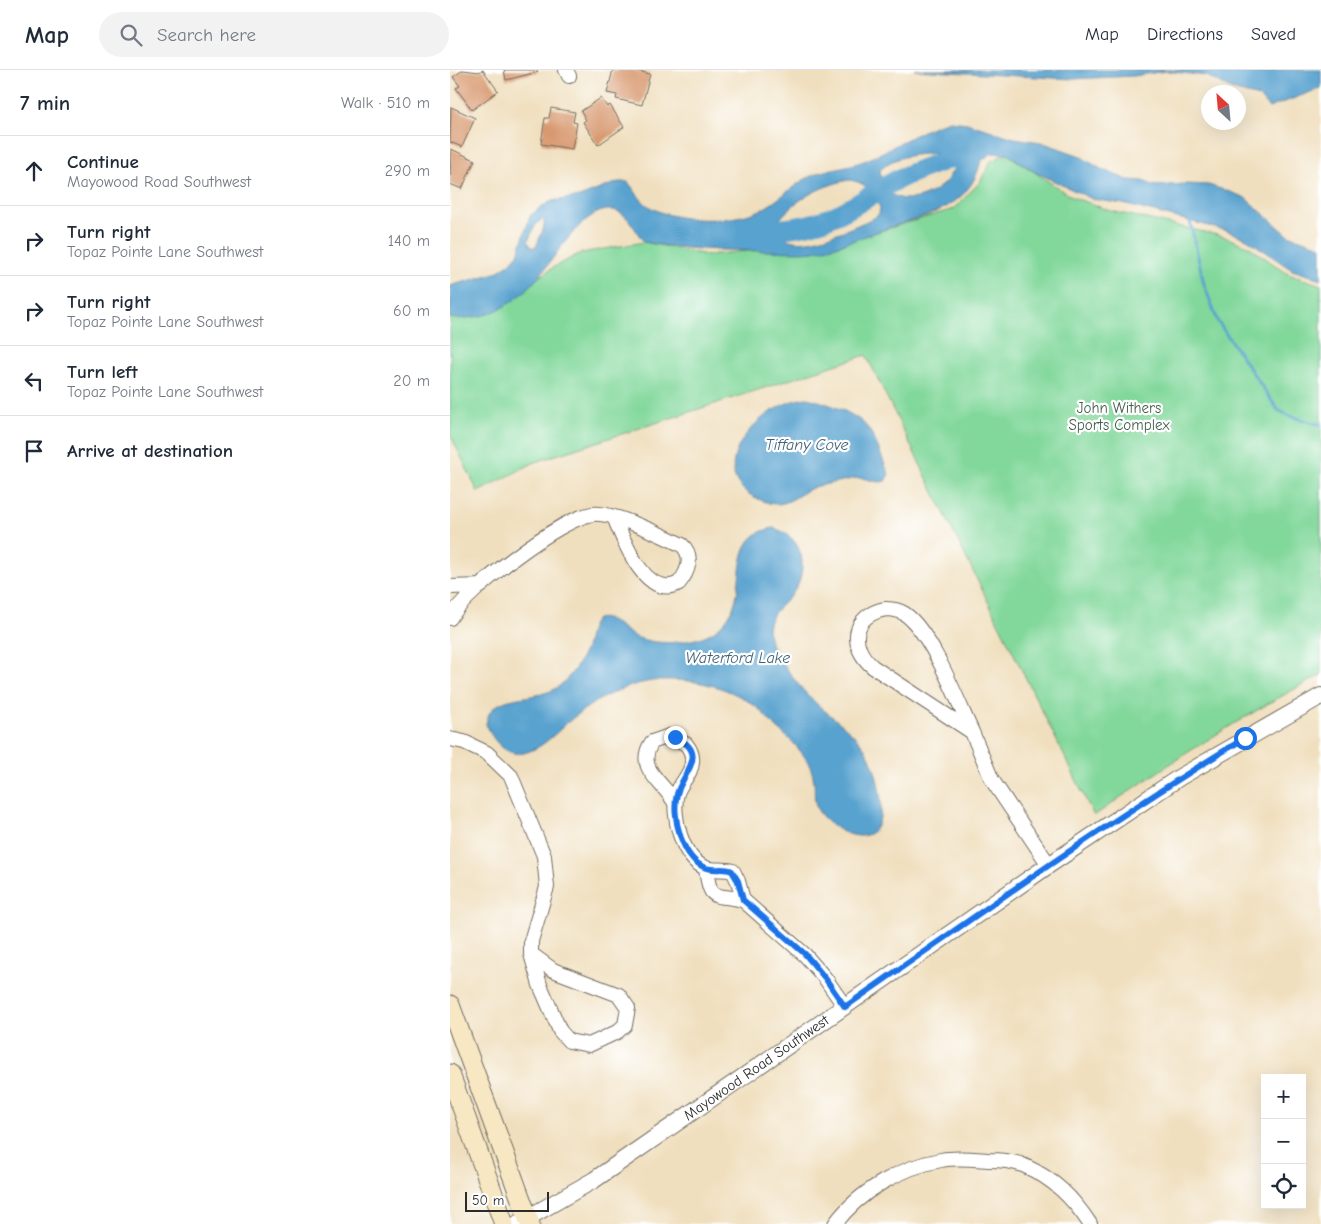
<!DOCTYPE html>
<html lang="en">
<head>
<meta charset="utf-8">
<style>
	:root { --surface:#fff; --page:#f2f2f3; --text:#1f2937; --muted:#747a83; --line:#e0e1e3 }
	body { margin:0; font-family:"Comic Neue",sans-serif; background:var(--page); color:var(--text) }
	.controls { position:absolute; right:15px; bottom:15px; display:grid; overflow:hidden; border-radius:0px; box-shadow:0 5px 20px #0002 }
	.controls button { width:45px; height:45px; display:grid; place-items:center; padding:0; border:0; border-bottom:1px solid var(--line); background:var(--surface); color:var(--text); font:25px sans-serif }
	.compass { position:absolute; left:751px; top:15px; width:45px; height:45px; border-radius:50%; background:var(--surface); box-shadow:0 5px 20px #0002; rotate:334deg }
	.scale { position:absolute; left:15px; bottom:12px; width:84px; box-sizing:border-box; padding-left:5px; border:2px solid #2b2b2b; border-top:0; font-size:14px; line-height:18px; white-space:nowrap; color:#2b2b2b; -webkit-text-stroke:4px #fff; paint-order:stroke }
	.stop { position:absolute; width:15px; height:15px; margin:-11px; border:4px solid #1a73e8; border-radius:50%; background:#fff }
	.stop.end { background:#1a73e8; border-color:#fff; box-shadow:0 1px 5px #0008 }
	.list { margin:0; padding:0; list-style:none }
	h2 { display:flex; justify-content:space-between; align-items:center; height:65px; margin:0; padding:0 20px; font-size:21px }
	h2 small { font-size:16px; font-weight:400; color:var(--muted) }
	.list li { display:grid; grid-template-columns:32px 1fr auto; gap:15px; align-items:center; box-sizing:border-box; height:70px; padding:0 20px; border-top:1px solid var(--line) }
	.list b { display:block; font-size:19px; white-space:nowrap }
	.list p { margin:0; font-size:16px; white-space:nowrap; color:var(--muted) }
	.list em { font-size:16px; font-style:normal; color:var(--muted) }
	.icon { flex:none; width:28px; height:28px; fill:none; stroke:currentColor; stroke-width:2; stroke-linecap:round; stroke-linejoin:round }
	.map { position:relative; flex:none; width:871px; height:1154px; overflow:hidden }
	header { display:flex; align-items:center; gap:30px; box-sizing:border-box; height:70px; padding:0 25px; background:var(--surface); border-bottom:1px solid var(--line) }
	header strong { font-size:24px }
	nav { display:flex; gap:28px; margin-inline-start:auto; font-size:18px }
	.search { width:350px; height:45px; background:var(--page); display:flex; align-items:center; gap:12px; box-sizing:border-box; padding:0 18px; border-radius:28px; color:var(--muted); font-size:19px }
	main { display:flex }
	aside { flex:1; background:var(--surface) }
	.map>svg:first-child { display:block }
</style>
</head>
<body>
<header>
<strong>Map</strong>
<div class="search"><svg class="icon" aria-label="search" viewBox="0 0 24 24"><circle cx="10" cy="10" r="6"/><path d="M15 15l6 6"/></svg>Search here</div>
<nav><a>Map</a><a>Directions</a><a>Saved</a></nav>
</header>
<main>
<aside>
<h2>7 min<small>Walk · 510 m</small></h2>
<ul class="list">
<li><svg class="icon" aria-label="ahead" viewBox="0 0 24 24"><path d="M12 20V5M6 11l6-6 6 6"/></svg><div><b>Continue</b><p>Mayowood Road Southwest</p></div><em>290 m</em></li>
<li><svg class="icon" aria-label="right" viewBox="0 0 24 24"><path d="M7 20v-9h11M14 6l5 5-5 5"/></svg><div><b>Turn right</b><p>Topaz Pointe Lane Southwest</p></div><em>140 m</em></li>
<li><svg class="icon" aria-label="right" viewBox="0 0 24 24"><path d="M7 20v-9h11M14 6l5 5-5 5"/></svg><div><b>Turn right</b><p>Topaz Pointe Lane Southwest</p></div><em>60 m</em></li>
<li><svg class="icon" aria-label="left" viewBox="0 0 24 24"><path d="M17 20v-9H6M10 6l-5 5 5 5"/></svg><div><b>Turn left</b><p>Topaz Pointe Lane Southwest</p></div><em>20 m</em></li>
<li><svg class="icon" aria-label="arrive" viewBox="0 0 24 24"><path d="M6 21V4h12l-3 4 3 4H6"/></svg><div><b>Arrive at destination</b></div></li>
</ul>
</aside>
<div class="map">
<svg width="871" height="1154" viewBox="0 0 871 1154">
	<rect width="100%" height="100%" fill="#fff"/>
	<filter id="ink" filterUnits="userSpaceOnUse"><feTurbulence type="fractalNoise" baseFrequency=".02" numOctaves="2"/><feDisplacementMap in="SourceGraphic" scale="10" xChannelSelector="R" yChannelSelector="G"/><feConvolveMatrix kernelMatrix="1 2 1 2 8 2 1 2 1" color-interpolation-filters="sRGB"/></filter>
	<filter id="wash" filterUnits="userSpaceOnUse"><feTurbulence type="fractalNoise" baseFrequency=".0096" numOctaves="4" result="noise"/><feDisplacementMap in="SourceGraphic" scale="20" xChannelSelector="R" yChannelSelector="G"/><feGaussianBlur stdDeviation="1.12" result="paint"/><feColorMatrix in="noise" values="0 0 0 0 0 0 0 0 0 0 0 0 0 0 0 0 0 1.4 0 .05"/><feComposite in="paint" operator="in"/></filter>
	<g filter="url(#wash)">
		<rect width="100%" height="100%" fill="#f0dfbe"/>
		<!-- green -->
		<path fill="#82d89b" stroke="#568263" d="M557,84l65,43 39,14 111,25 26,10 40,28 33,11v390c-79,41 -154,89 -227,141l-228,-461 -331,107 -57,30 -28,-58v-121l47,-8 57,-38 27,-14 63,-11 63,13 52,-5 54,1 141,-42 26,-27 11,-21z"/>
		<!-- water -->
		<path fill="#58a2cf" stroke="#42667d" fill-rule="evenodd" d="M464,0h407v18l-52,20 -10,-11 -24,-6 -29,-15 -40,-5 -32,5 -62,3z
			M500,51l17,2 47,15 27,4 37,13 23,14 27,11 15,1 12,5 30,-2 24,1 18,6 17,6 44,38 33,11v33l-29,-9 -45,-31 -19,-8 -105,-27 -31,-5 -57,-27 -27,-18 -16,-1 -11,8c-13,52 -59,54 -102,70 -22,8 -43,17 -66,20 -15,2 -33,0 -49,0 -41,-1 -81,-1 -120,-9 -8,-10 -15,-27 -27,-31 -33,-10 -64,52 -83,71 -15,17 -38,33 -61,35 -8,1 -16,3 -23,1v-32l45,-13 14,-9 9,-10 12,-38 11,-9 11,-6 27,-4 39,-15h10c6,7 12,18 19,23 25,18 84,18 111,6 19,-8 33,-25 51,-34 17,-9 37,-9 55,-16 29,-12 55,-32 86,-40zM493,83l16,3c-5,11 -9,23 -18,30 -24,19 -58,20 -61,-16 15,-16 42,-16 63,-17zM399,110c20,3 20,12 31,27l-1,7 -5,4c-18,7 -98,48 -95,2 17,-21 43,-35 70,-40zM94,147v10l-8,20h-5l-3,-6 7,-15z
			M357,328c18,4 49,15 60,29 10,13 15,33 22,47l-4,7c-9,3 -17,-3 -26,-3 -4,0 -35,7 -41,8 -19,5 -30,24 -52,16 -73,-24 -8,-100 41,-104z
			M323,458c31,8 37,42 19,66 -7,10 -18,15 -22,27 -6,15 4,29 12,41 10,15 22,31 36,43 18,16 39,28 50,49 10,18 27,83 -9,82 -11,-1 -20,-5 -28,-12 -26,-20 -11,-29 -20,-55 -7,-18 -22,-30 -36,-43 -5,-5 -10,-11 -15,-16 -24,-20 -55,-29 -85,-30 -41,-2 -78,17 -108,43 -12,11 -26,26 -43,30 -18,4 -32,-13 -38,-29 4,-34 49,-21 72,-37 12,-9 21,-23 27,-37 4,-10 4,-24 12,-31 14,-4 25,11 37,17 21,10 54,8 75,-2 52,-27 8,-96 64,-106z"/>
		<g fill="none" stroke-linecap="round" stroke-linejoin="round">
			<!-- stream -->
			<path stroke="#58a2cf" stroke-width="3" d="M739,147l15,67 14,38 60,88 12,6 31,9"/>
			<!-- river -->
			<path stroke="#58a2cf" stroke-width="20" d="M304,160c27,0 57,-3 82,-15 24,-10 44,-28 67,-38 25,-12 55,-18 75,-36"/>
		</g>
		<g id="blocks">
			<!-- building -->
			<path fill="#d89970" d="M13,0l16,2 4,-2 15,21 -26,19 -16,-22 4,-2 -7,-9z
				M54,0h33l1,2 -32,8z
				M163,0h20l17,4 -8,31 -26,-6 1,-4 -10,-2z
				M151,28l6,9 3,-2 14,22 -26,18 -15,-23 3,-2 -5,-9z
				M1,37l24,11 -13,29 -12,-5z
				M101,38l24,4 -2,10 4,1 -5,26 -31,-5 4,-26h4z
				M1,79l24,11 -13,29 -12,-5z"/>
		</g>
	</g>
	<g filter="url(#ink)">
		<use href="#blocks" fill-opacity="0" stroke="#706a5e" stroke-width="1"/>
		<g fill="none" stroke-linecap="round" stroke-linejoin="round">
			<!-- minor casing -->
			<g stroke="#706a5e" stroke-width="16">
				<path id="minor" d="M116,0l3,6
					M0,517l31,-1
					M436,539c7,0 13,1 19,5 26,18 53,88 67,118l-99,-65c-25,-21 -21,-52 13,-58z
					M0,548c17,-28 110,-100 143,-104 18,-3 71,22 89,31 12,11 6,27 -3,38 -33,19 -56,-44 -65,-66
					M522,662l20,48 57,85
					M0,669l14,3 23,11 24,23 33,80 3,31 -16,54v13l9,31 20,46 9,10 20,4 28,-13 8,-7 3,-17 -9,-13 -66,-25 -22,-16
					M225,733c-11,-21 -41,-34 -23,-61l17,-6 17,8c4,5 7,11 6,18 0,11 -11,20 -15,31 -6,22 5,66 29,75 8,3 18,0 27,3l5,10 5,19 62,55 20,23 20,29
					M256,798c4,36 9,25 37,32
					M385,1154c24,-33 67,-57 106,-64 15,-3 32,-1 47,0 11,0 26,1 37,6 29,13 48,32 65,58"/>
			</g>
			<!-- tertiary casing -->
			<g stroke="#706a5e" stroke-width="18">
				<g id="tertiary">
					<path id="s1" d="M67,1154l77,-44 455,-315 131,-88 141,-81"/>
				</g>
			</g>
			<!-- secondary casing -->
			<g stroke="#706a5e" stroke-width="21">
				<path id="secondary" d="M0,935l80,219
					M0,1004l54,150"/>
			</g>
			<!-- minor -->
			<use href="#minor" stroke="#fff" stroke-width="14"/>
			<!-- tertiary -->
			<use href="#tertiary" stroke="#fff" stroke-width="16"/>
			<!-- secondary -->
			<use href="#secondary" stroke="#f7e8c3" stroke-width="19"/>
		</g>
	</g>
	<g fill="none" stroke-linecap="round" stroke-linejoin="round" filter="url(#ink)">
		<!-- route -->
		<path stroke="#1a73e8" stroke-width="6" d="M225,667c35,16 8,35 2,57 -6,22 5,65 29,74 9,3 18,-1 26,3l6,10 5,19 62,54 20,24 20,29c132,-92 263,-186 400,-269"/>
	</g>
	<g text-anchor="middle" stroke-width="4.5" stroke-linejoin="round" paint-order="stroke">
		<!-- park labels -->
		<g font-size="15" fill="#455f4d" stroke="#fff">
			<text x="669" y="343">John Withers<tspan x="669" dy="17">Sports Complex</tspan></text>
		</g>
		<!-- street labels -->
		<g font-size="15" fill="#2b2b2b" stroke="#fff">
			<text dy="5" stroke="none"><textPath href="#s1" startOffset="286">Mayowood Road Southwest</textPath></text>
		</g>
		<!-- water labels -->
		<g font-size="16" font-style="italic" fill="#3f6175" stroke="#fff">
			<text x="357" y="380">Tiffany Cove</text>
			<text x="288" y="593">Waterford Lake</text>
		</g>
	</g>
</svg>
<div class="controls">
<button>+</button>
<button>−</button>
<button><svg class="icon" aria-label="locate" viewBox="0 0 24 24"><circle cx="12" cy="12" r="6"/><path d="M12 2v4M12 18v4M2 12h4M18 12h4"/></svg></button>
</div>
<svg class="compass" viewBox="-18 -18 36 36"><path d="M0-13l5 13h-10z" fill="#e53935"/><path d="M0 13l5-13h-10z" fill="#747a83"/></svg>
<div class="scale">50 m</div>
<div class="stop" style="left:795px;top:668px"></div>
<div class="stop end" style="left:225px;top:667px"></div>
</div>
</main>
</body>
</html>
